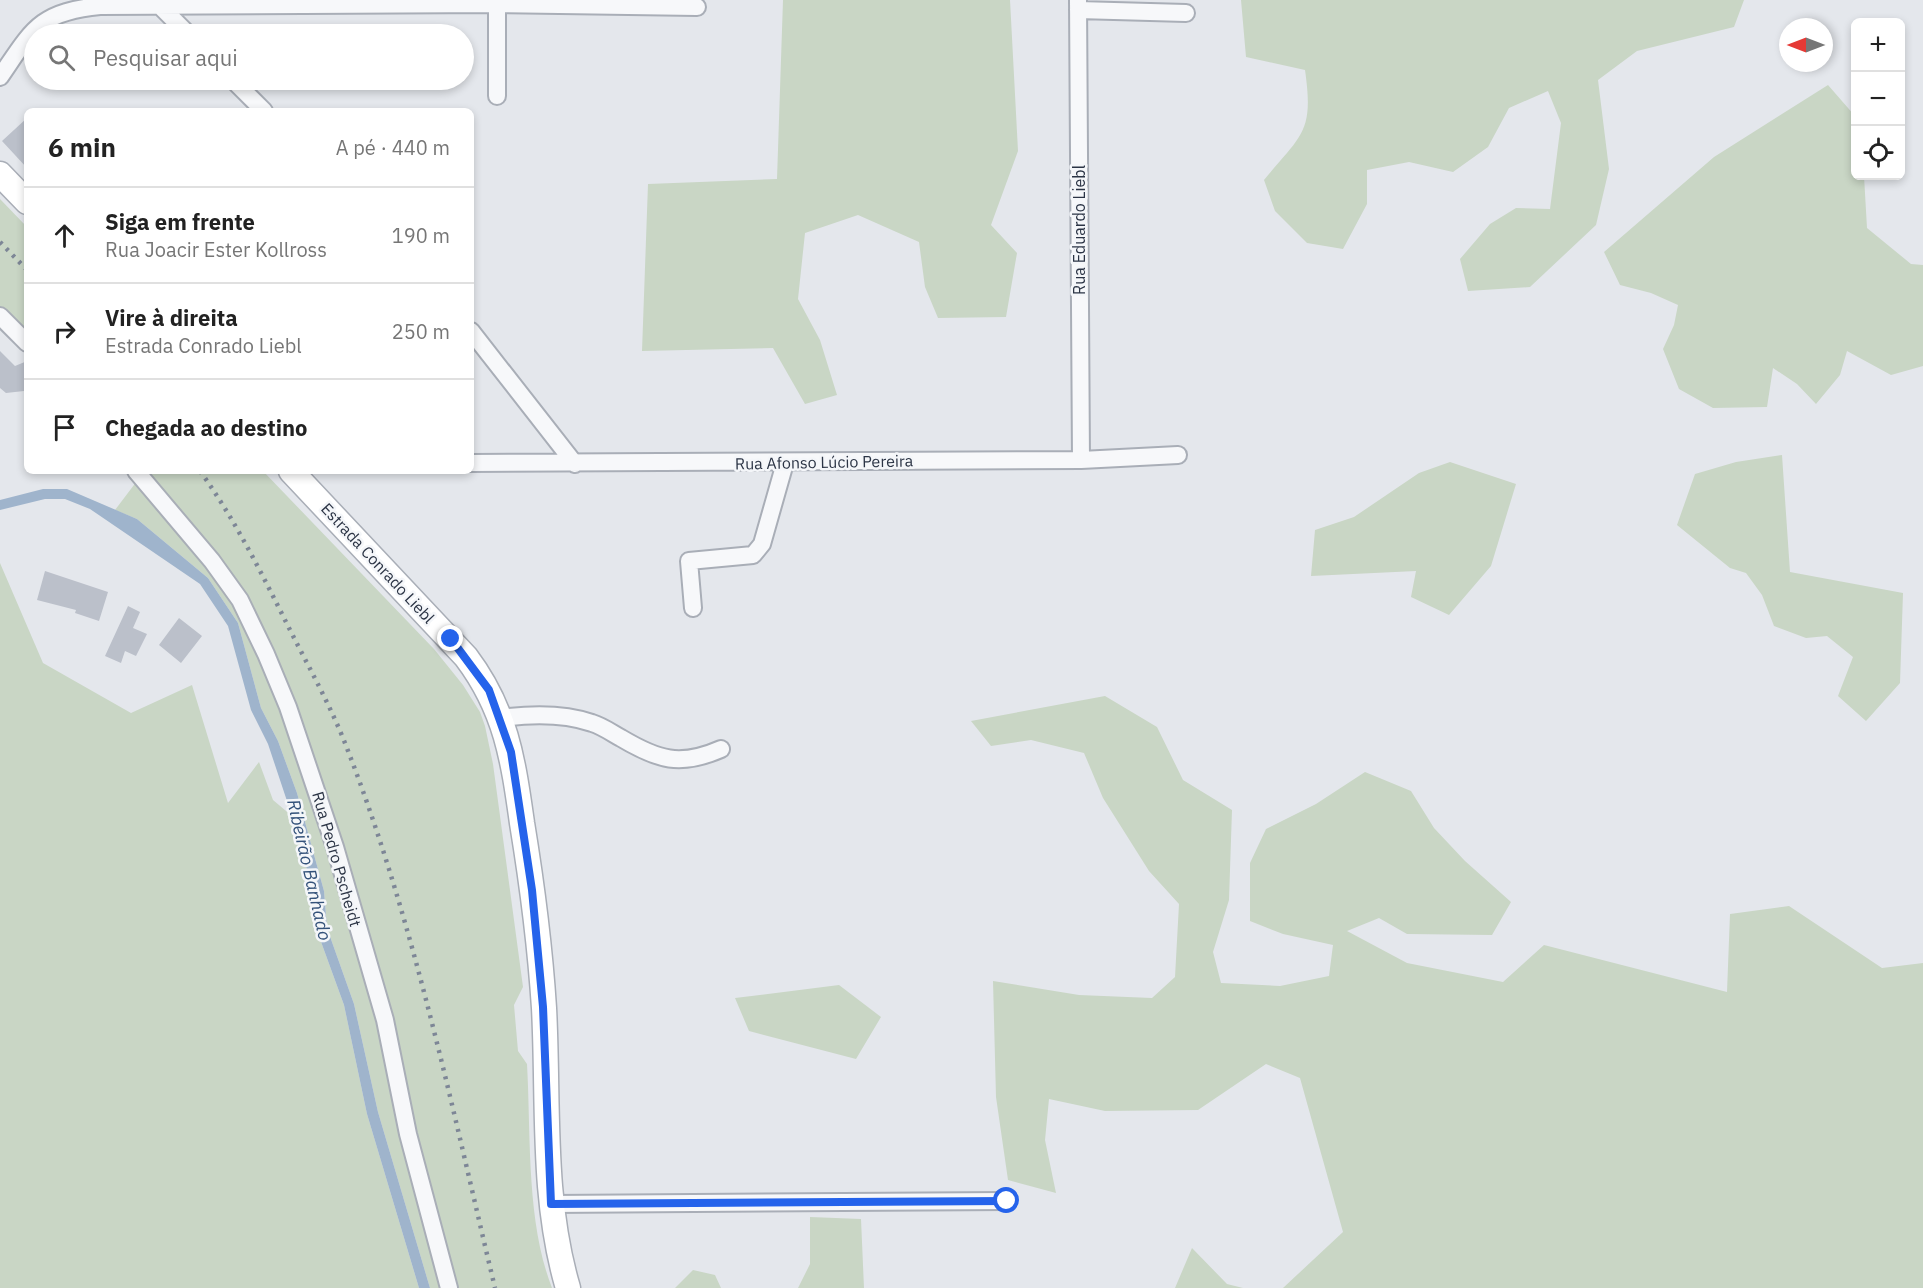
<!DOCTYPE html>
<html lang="pt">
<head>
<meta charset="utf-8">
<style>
	:root { --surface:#fff; --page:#f6f6f6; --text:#222; --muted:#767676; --line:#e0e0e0 }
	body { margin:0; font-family:"IBM Plex Sans",sans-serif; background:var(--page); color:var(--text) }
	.controls { position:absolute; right:18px; top:18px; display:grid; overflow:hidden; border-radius:9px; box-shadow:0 3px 9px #0003 }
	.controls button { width:54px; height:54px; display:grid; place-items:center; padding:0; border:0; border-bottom:2px solid var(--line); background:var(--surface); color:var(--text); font:30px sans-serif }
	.compass { position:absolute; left:1779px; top:18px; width:54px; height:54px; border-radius:50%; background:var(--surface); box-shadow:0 3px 9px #0003; rotate:270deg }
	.stop { position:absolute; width:18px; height:18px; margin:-14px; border:4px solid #2563eb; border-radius:50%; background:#fff }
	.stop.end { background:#2563eb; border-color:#fff; box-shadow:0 2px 6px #0008 }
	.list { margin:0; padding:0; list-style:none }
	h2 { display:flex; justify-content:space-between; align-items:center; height:78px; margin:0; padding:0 24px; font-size:26px }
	h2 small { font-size:20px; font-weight:400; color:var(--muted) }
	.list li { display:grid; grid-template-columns:39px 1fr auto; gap:18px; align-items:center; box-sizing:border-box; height:96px; padding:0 24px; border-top:2px solid var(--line) }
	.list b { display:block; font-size:22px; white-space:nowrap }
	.list p { margin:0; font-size:20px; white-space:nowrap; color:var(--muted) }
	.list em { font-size:20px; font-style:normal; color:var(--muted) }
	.icon { flex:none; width:33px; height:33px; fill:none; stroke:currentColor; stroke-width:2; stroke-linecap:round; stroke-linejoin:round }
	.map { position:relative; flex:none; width:1923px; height:1288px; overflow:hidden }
	.search { position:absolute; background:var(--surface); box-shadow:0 3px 9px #0003; left:24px; top:24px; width:450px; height:66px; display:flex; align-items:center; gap:15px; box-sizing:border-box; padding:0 21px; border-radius:33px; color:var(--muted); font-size:22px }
	.panel { position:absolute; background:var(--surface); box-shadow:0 3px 9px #0003; left:24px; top:108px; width:450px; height:366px; border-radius:9px }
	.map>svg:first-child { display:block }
</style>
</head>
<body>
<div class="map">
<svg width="1923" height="1288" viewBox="0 0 1923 1288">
	<rect width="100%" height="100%" fill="#e4e7ec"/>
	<!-- green -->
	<path fill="#c9d6c5" d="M783,0h227l8,151 -27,74 26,28 -11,64 -68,1 -13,-31 -6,-45 -61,-27 -53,18 -7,66 22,41 17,55 -32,9 -32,-56 -131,3 6,-167 129,-5z
		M1241,0h503l-10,27 -97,24 -39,29 11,89 -13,56 -66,62 -62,4 -8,-32 30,-35 26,-16 34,1 11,-86 -13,-32 -39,17 -21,39 -35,25 -44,-10 -42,8v34l-24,45 -36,-6 -32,-32 -11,-31c38,-46 50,-47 41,-110l-59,-13z
		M1828,85l27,31 1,60h8l3,52 44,36 12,1v101l-32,9 -44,-24 -7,24 -24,29 -19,-20 -24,-16 -6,39 -54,1 -34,-19 -16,-40 11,-24 4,-20 -27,-12 -31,-8 -16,-33 110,-95z
		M0,199l27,28v116l-27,-27z
		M1782,455l8,117 113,21 -3,90 -34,38 -28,-25 15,-39 -26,-21 -21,2 -32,-12 -12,-31 -16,-22 -16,-5 -53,-43 18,-51 41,-12z
		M1450,462l66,22 -25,82 -42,49 -38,-18 5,-26 -105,5 4,-46 39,-13 65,-44z
		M136,471h127l171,178 29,36 17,27 5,14 8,38 30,223 -9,18 4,46 9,13c4,71 -1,157 25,224h-122l-52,-176 -24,-108 -27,-76 -3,-37 -27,-98 -19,-52 -17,-33 -23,-85 -30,-45 -71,-59 -22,-9 25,-33z
		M0,563l43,100 88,50 61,-28 36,118 31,-41 14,38 19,16 21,75 3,37 28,77 23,109 52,174h-419z
		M1105,696l52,31 26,53 49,30 -3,90 -16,52 8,31 59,3 49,-10 4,-31 -50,-11 -33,-13v-58l16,-34 50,-25 49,-32 46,19 23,37 31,33 46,41 -19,33 -85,-1 -28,-16 -32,13 60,32 96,19 41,-37 183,47 3,-78 59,-8 93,62 41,-5v325h-640l60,-56 -43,-154 -34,-14 -68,46 -93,1 -56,-12 -4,41 11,53 -48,-13 -12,-83 -3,-116 86,14 73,3 23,-21 4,-73 -30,-33 -46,-73 -19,-45 -53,-13 -40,6 -20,-25z
		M839,985l42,32 -25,42 -107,-28 -14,-33z
		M810,1217l51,2 3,69h-66l12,-24z
		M1192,1248l35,36 16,4h-68z
		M693,1270l22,5 6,13h-46z"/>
	<!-- water -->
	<path fill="#9fb4cc" d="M43,489h24l70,30 71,59 30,45 23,85 17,33 19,52 27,98 3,37 27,76 24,108 52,176h-11l-52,-174 -23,-109 -28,-77 -3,-37 -21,-75 -24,-72 -17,-34 -23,-84 -28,-42 -110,-75 -25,-10h-20l-45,11v-10z"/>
	<!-- building -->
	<path fill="#bbc0ca" d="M27,118v50l-25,-27z
		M0,351l15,15 12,-5v27l-3,3 -18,2 -6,-5z
		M45,571l63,21 -9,29 -24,-8 1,-3 -39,-10z
		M128,606l12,6 -7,16 14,6 -11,22 -11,-5 -4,12 -16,-7z
		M179,618l23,18 -21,27 -22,-18z"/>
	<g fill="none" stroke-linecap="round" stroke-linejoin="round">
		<!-- minor casing -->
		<g stroke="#a9aeb7" stroke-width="20">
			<path id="minor" d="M1078,0l3,460
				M497,4v92
				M160,6l28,28
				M1078,10l108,3
				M0,77c33,-48 39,-65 100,-71l397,-2 200,3
				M233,80l31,31
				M0,316l27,27
				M471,331l104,133
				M471,463l610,-3 97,-5
				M136,471l76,90 28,39 26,54 22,53 47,140 50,173 23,114 41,154
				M693,608l-4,-47 64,-6 9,-11 23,-81
				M501,718c30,-4 62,-5 91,5 10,3 20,10 29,15 37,22 59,29 100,11
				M551,1204l456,-3"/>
		</g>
		<!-- secondary casing -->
		<g stroke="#a9aeb7" stroke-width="27">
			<path id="secondary" d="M0,174l27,28
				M291,471l175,186c40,53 47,102 56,166 10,61 18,123 22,185 5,94 -3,189 24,280"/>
		</g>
		<!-- minor -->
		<use href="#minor" stroke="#f7f8fa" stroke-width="16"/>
		<!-- secondary -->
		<use href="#secondary" stroke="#fff" stroke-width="24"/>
		<!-- rail -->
		<path stroke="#7d8696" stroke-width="4.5" stroke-dasharray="3 6" stroke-linecap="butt" d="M0,242l27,28
			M200,471c34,47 61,101 87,153 19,38 40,75 56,114 70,177 108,366 152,550"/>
	</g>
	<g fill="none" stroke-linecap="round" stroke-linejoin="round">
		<!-- route -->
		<path stroke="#2563eb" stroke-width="8" d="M451,639l38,51 22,62 21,138 11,117 8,197 456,-3"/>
	</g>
	<g text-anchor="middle" stroke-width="5" stroke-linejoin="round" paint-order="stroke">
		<!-- street labels -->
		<g font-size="16" fill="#2b3445" stroke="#f4f6f9">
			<text transform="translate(1079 230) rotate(-90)" y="6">Rua Eduardo Liebl</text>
			<text transform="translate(824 462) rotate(-1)" y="6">Rua Afonso Lúcio Pereira</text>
			<text transform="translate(378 563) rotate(47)" y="6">Estrada Conrado Liebl</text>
			<text transform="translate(337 859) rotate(74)" y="6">Rua Pedro Pscheidt</text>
		</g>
		<!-- water labels -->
		<g font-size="18" font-style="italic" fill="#34527a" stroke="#f4f6f9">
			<text transform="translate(309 870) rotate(77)" y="6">Ribeirão Banhado</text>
		</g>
	</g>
</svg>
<div class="controls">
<button>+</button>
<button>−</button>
<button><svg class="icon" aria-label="locate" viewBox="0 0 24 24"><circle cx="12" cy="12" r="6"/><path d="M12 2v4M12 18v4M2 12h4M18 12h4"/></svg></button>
</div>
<svg class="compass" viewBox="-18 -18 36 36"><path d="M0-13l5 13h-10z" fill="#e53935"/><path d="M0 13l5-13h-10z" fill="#767676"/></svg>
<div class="stop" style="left:1007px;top:1201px"></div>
<div class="stop end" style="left:451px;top:639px"></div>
<div class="search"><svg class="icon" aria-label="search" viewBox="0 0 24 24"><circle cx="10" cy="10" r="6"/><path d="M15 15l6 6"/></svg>Pesquisar aqui</div>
<section class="panel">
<h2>6 min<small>A pé · 440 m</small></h2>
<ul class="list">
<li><svg class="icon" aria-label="ahead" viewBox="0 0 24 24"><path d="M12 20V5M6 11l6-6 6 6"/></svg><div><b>Siga em frente</b><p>Rua Joacir Ester Kollross</p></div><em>190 m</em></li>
<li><svg class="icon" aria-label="right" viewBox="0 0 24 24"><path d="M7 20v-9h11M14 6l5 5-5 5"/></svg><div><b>Vire à direita</b><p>Estrada Conrado Liebl</p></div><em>250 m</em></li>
<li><svg class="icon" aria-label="arrive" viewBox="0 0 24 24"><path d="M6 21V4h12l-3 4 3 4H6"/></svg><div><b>Chegada ao destino</b></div></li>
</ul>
</section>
</div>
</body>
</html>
